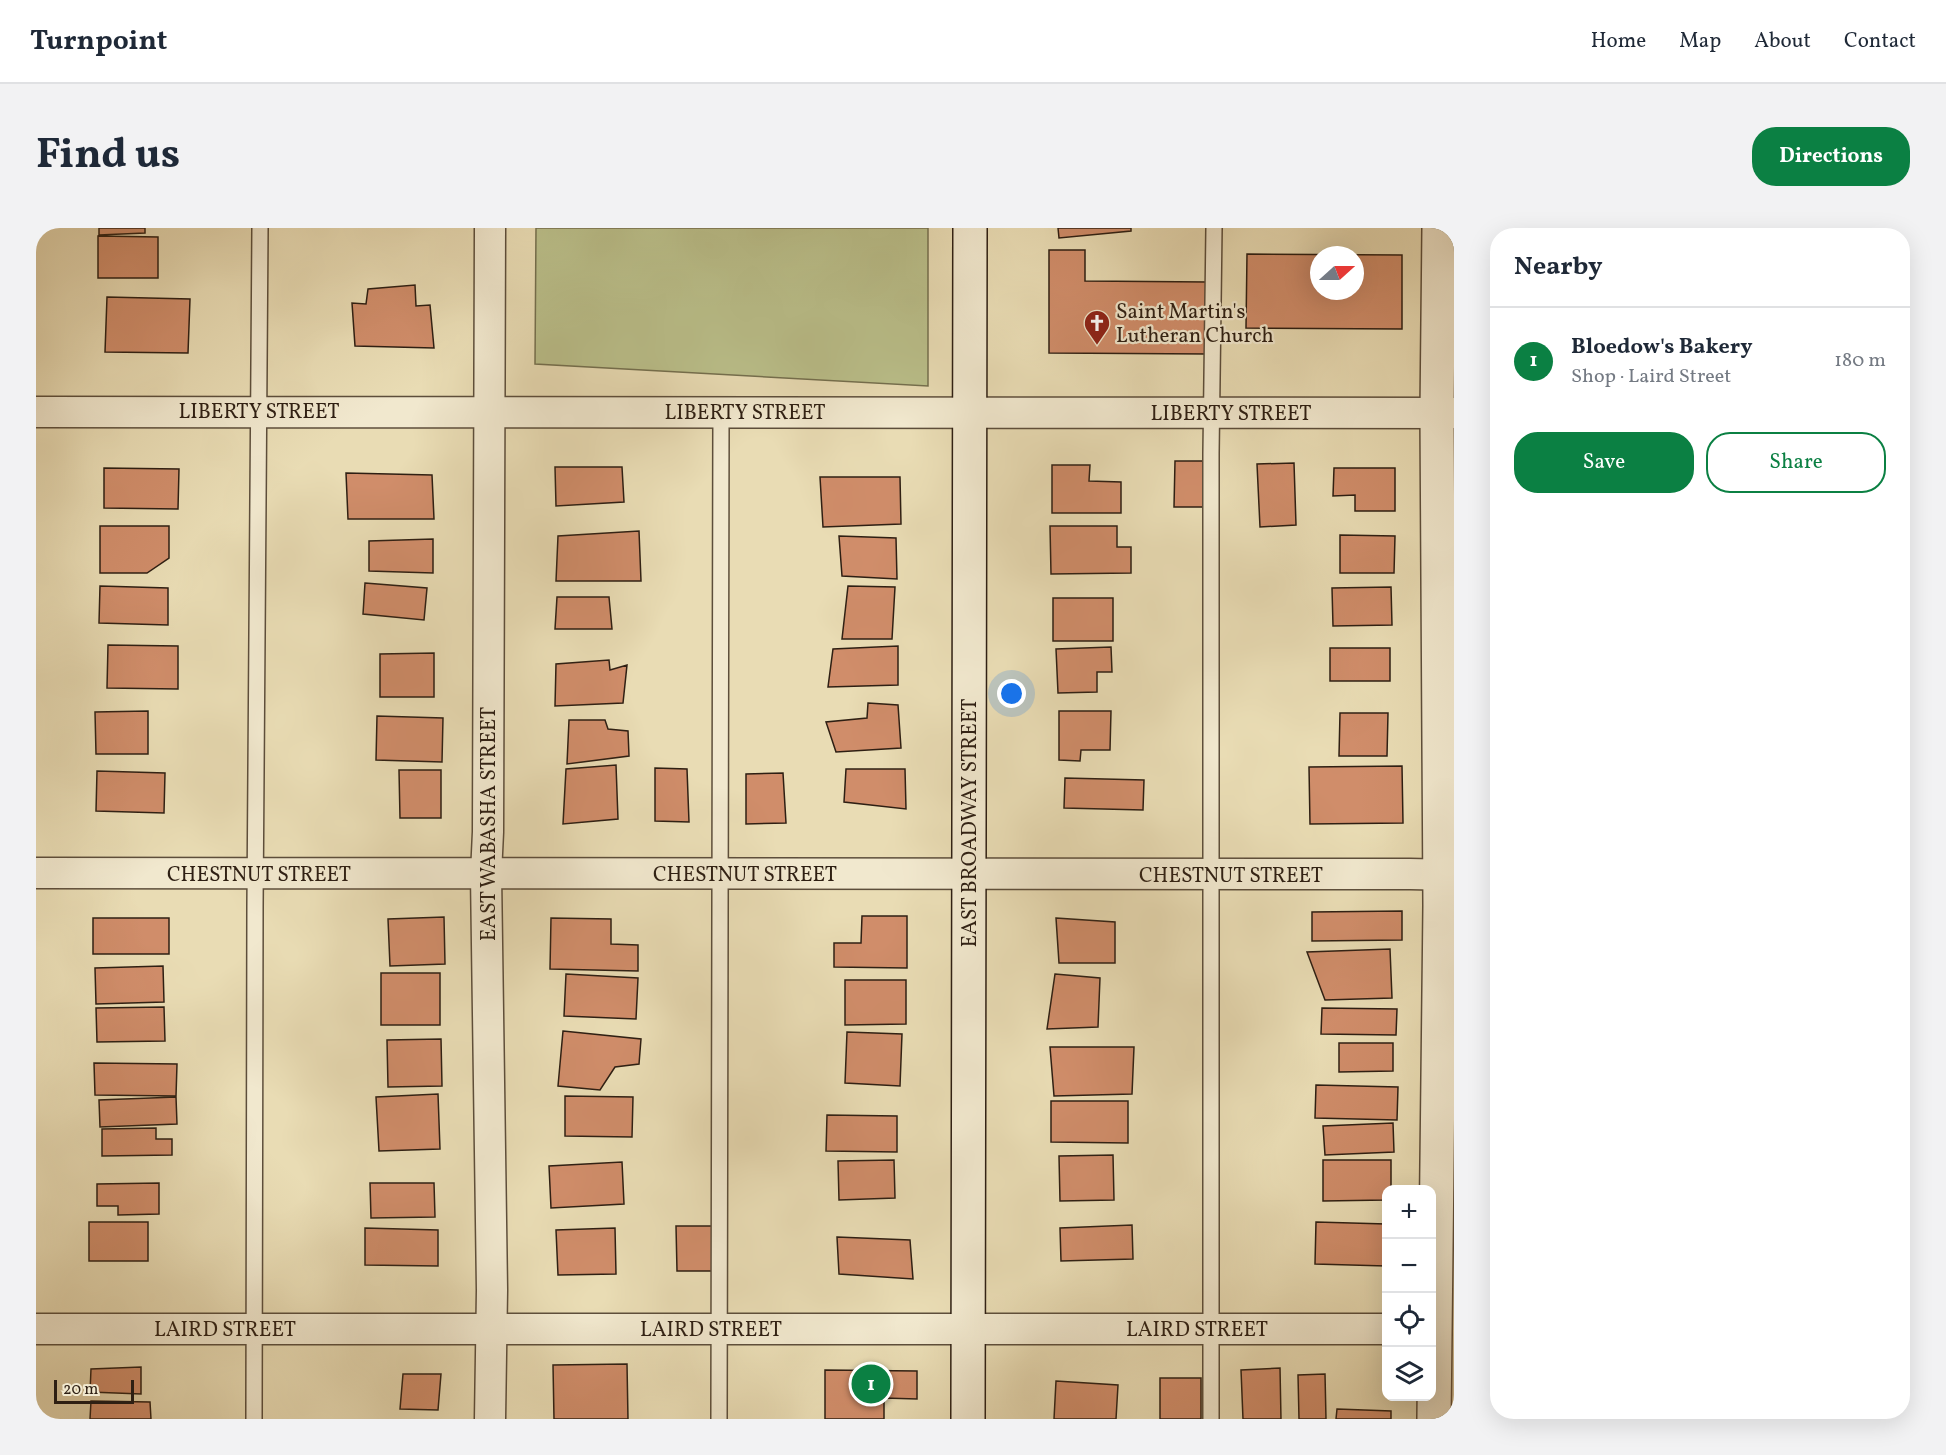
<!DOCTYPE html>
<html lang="en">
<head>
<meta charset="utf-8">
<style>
	:root { --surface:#fff; --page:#f2f2f3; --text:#1f2937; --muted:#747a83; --line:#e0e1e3; --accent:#0b8043 }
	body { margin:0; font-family:Vollkorn,serif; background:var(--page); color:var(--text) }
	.controls { position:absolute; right:18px; bottom:18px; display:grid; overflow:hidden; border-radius:12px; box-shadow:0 6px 24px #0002 }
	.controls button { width:54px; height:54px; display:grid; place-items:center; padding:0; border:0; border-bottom:2px solid var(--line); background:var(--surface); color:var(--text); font:30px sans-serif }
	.compass { position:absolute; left:1274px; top:18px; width:54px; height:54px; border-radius:50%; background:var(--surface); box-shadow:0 6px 24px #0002; rotate:69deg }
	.scale { position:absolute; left:18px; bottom:15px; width:80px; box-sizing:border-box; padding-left:6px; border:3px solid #2e1f13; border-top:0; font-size:16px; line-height:21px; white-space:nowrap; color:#2e1f13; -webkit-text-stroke:4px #f1e8ce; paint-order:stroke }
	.you { position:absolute; left:976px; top:466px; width:21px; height:21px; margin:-15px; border:4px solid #fff; border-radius:50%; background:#1a73e8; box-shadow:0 0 0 9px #1a73e833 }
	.badge { display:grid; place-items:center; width:39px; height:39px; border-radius:50%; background:var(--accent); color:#fff; font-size:20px; font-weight:700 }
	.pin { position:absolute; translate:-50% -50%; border:3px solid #fff; box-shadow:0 2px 6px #0006 }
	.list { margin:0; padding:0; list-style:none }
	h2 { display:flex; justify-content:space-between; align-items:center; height:78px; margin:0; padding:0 24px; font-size:26px }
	h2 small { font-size:20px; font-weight:400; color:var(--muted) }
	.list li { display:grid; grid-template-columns:39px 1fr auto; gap:18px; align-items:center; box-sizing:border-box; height:108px; padding:0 24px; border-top:2px solid var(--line) }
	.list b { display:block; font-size:22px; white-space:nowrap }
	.list p { margin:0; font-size:20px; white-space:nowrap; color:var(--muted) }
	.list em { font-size:20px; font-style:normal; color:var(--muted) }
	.actions { display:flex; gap:12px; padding:18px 24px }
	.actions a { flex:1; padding:14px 0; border:2px solid var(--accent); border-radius:24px; text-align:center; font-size:21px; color:var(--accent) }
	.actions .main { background:var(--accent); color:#fff }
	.icon { flex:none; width:33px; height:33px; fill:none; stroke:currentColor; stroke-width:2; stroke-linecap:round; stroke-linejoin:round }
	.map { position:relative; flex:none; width:1418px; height:1191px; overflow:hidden; border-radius:24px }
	header { display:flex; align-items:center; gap:36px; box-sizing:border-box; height:84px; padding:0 30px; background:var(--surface); border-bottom:2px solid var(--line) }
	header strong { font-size:28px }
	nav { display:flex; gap:33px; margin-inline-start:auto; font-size:21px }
	.intro { display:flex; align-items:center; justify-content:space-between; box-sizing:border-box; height:144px; padding:0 36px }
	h1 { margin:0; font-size:42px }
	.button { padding:15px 27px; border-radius:24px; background:var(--accent); color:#fff; font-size:21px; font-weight:700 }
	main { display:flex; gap:36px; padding:0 36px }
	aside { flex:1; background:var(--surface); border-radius:24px; box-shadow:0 6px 24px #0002 }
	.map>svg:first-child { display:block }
</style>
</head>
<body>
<header>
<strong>Turnpoint</strong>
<nav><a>Home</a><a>Map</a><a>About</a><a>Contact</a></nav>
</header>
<div class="intro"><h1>Find us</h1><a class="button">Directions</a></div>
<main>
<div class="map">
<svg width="1418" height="1191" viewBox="0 0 1418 1191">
	<rect width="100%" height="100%" fill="#e9dcb4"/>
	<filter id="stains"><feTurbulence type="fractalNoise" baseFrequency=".00333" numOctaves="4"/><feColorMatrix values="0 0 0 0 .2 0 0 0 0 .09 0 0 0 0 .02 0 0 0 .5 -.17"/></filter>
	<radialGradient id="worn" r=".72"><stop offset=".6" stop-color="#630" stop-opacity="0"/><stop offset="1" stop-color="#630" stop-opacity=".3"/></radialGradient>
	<!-- green -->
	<path fill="#babf8a" stroke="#746f4e" stroke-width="1.5" d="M500,0h392v158l-393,-22z"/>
	<!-- building -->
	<path fill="#d08d6a" stroke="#2e1f13" stroke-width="1.5" fill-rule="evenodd" d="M63,0h46v5l-46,2z
		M1022,0h73v3l-72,7z
		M62,8l60,1v41h-60z
		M1013,22h36v31l123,1v72l-159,-1z
		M1211,26l155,1v74l-156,-1zM1283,27h36v36h-36z
		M379,57l1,21 14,-1 4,43 -79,-2 -3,-43 14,1 2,-15z
		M71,69l83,2 -2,54 -83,-1z
		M1139,233h29v46h-30z
		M1258,235l2,62 -36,2 -3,-63z
		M1016,237h38l-1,16 32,1v31h-69z
		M519,239h67l2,35 -68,4z
		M68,240l75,1 -1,40 -74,-1z
		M1298,240h61v43h-40v-16l-22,1z
		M310,245l86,2 2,44h-86z
		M784,249h80l1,47 -78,3z
		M64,298h69v32l-22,15h-47z
		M1014,298h67v21h14v26l-80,1z
		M603,303l2,50h-85l2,-45z
		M1304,307l55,1 -1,37h-54z
		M803,308l57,2 1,41 -55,-3z
		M397,311v34l-64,-2v-30z
		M329,355l62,5 -3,32 -61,-6z
		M64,358l68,2v37l-69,-2z
		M812,358l47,1 -3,52h-50z
		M1355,359l1,38 -59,1 -1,-38z
		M521,369h52l3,32h-57z
		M1017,370h60v43h-60z
		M72,417l70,1v43l-71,-1z
		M862,418v39l-70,2 5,-38z
		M1075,419l1,25h-15v20l-39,1 -2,-44z
		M1294,420h60v33h-60z
		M398,425v44h-54v-43z
		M573,432l1,10 17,-5 -4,38 -68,3 1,-42z
		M832,475l30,2 3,43 -65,4 -10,-30 41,-4z
		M112,483v43h-52l-1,-42z
		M1023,483h52l-1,39h-29l-1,11 -21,-1z
		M1304,485h48l-1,43h-48z
		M341,488l66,2 -1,44 -66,-2z
		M533,492h36l3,9 20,2 1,25 -62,8z
		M580,537l2,54 -55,5 3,-55z
		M1366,538l1,57 -93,1 -1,-57z
		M619,540l32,1 2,53 -34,-1z
		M810,541h59l1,40 -62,-7z
		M363,542h42v48h-41z
		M61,543l68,2 -1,40 -68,-2z
		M747,545l3,50 -40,1v-50z
		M1029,550l79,2 -1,30 -79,-2z
		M1366,683v29l-90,1v-29z
		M826,688h45v52l-73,-1v-24h27z
		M408,689l1,47 -55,2 -2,-47z
		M57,690h76v36h-76z
		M515,690l60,1v25l27,1v26l-88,-2z
		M1020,690l59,4v41h-56z
		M1354,721l2,49 -67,2 -18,-48z
		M127,738l1,36 -68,2 -1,-36z
		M345,745h59v52h-59z
		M530,746l72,4 -2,41 -72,-3z
		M1019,746l45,4 -2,49 -51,2z
		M809,752h61v44l-61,1z
		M128,779l1,34 -68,1 -1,-34z
		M1286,780l75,1 -1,26 -75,-1z
		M527,803l78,8 -2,25 -24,3 -15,23 -42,-4z
		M811,804l55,2 -2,52 -55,-3z
		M405,811l1,47 -54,1 -1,-47z
		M1303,815h54v28l-54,1z
		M1014,819h84l-2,47 -78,2z
		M58,835l83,1 -1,32 -81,-1z
		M1280,857l82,2 -1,33 -82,-2z
		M402,866l2,55 -61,2 -3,-54z
		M529,868l68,1 -1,40 -67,-1z
		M140,869l1,27 -77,3 -1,-27z
		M1015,873h77v42l-77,-1z
		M791,887l70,1v36l-71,-1z
		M1357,895l1,29 -69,3 -2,-29z
		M120,900v11h16v16l-70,1v-27z
		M1077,927l1,45 -54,1 -1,-45z
		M858,932l1,38 -56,2 -1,-39z
		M1287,932h68v30h-5v10l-63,1z
		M586,934l2,42 -73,4 -2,-42z
		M123,955v31l-41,1v-9h-21v-22z
		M334,955h64l1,34 -64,1z
		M53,994h59v39h-59z
		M1280,994l70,2v42l-71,-2z
		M1096,997l1,34 -72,2 -1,-33z
		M640,998h40l1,45h-40z
		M329,1000l73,2v36l-73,-1z
		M579,1000l1,46 -58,1 -2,-45z
		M801,1009l73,3 3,39 -74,-5z
		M591,1136l1,55h-74l-1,-54z
		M105,1139v27l-51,-2 1,-23z
		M1244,1140l1,51h-38l-2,-49z
		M789,1142l92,1v28l-33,-1v21h-59z
		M367,1146h38l-3,36 -38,-1z
		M1289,1146l1,45h-27l-1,-44z
		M1124,1150h41v41h-41z
		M1020,1153l62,4 -2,34h-62z
		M55,1173l59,1 1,17h-61z
		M1301,1181l54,2v8h-55z"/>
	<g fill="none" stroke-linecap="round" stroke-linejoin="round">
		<!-- service casing -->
		<g stroke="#5d4e3b" stroke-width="18">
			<path id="service" d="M218,1191l1,-513 5,-678
				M683,1191l2,-1007
				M1175,1191v-966l3,-225"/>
		</g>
		<!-- minor casing -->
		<g stroke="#5d4e3b" stroke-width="33">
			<path id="minor" d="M0,184l1418,1
				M0,645l1374,1 44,1
				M0,1101h1350
				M454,1191l2,-129 -6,-416 2,-42 2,-604"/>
		</g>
		<!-- tertiary casing -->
		<g stroke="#5d4e3b" stroke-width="36">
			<path id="tertiary" d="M1398,1191l6,-513 -3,-493 2,-185"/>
		</g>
		<!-- secondary casing -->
		<g stroke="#2e1f13" stroke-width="36">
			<path id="secondary" d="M932,1191l2,-1191"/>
		</g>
		<!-- service -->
		<use href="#service" stroke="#f1e8ce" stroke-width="15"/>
		<!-- minor -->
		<use href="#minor" stroke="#f1e8ce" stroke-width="30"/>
		<!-- tertiary -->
		<use href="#tertiary" stroke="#f1e8ce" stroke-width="33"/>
		<!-- secondary -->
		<use href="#secondary" stroke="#f1e8ce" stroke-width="33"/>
	</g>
	<!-- icons -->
	<defs>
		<g id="church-pin" transform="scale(1.35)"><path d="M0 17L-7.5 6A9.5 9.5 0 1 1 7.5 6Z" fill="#8f2418" stroke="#f1e8ce"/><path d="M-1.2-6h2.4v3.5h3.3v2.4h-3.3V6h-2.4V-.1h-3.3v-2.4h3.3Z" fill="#fff"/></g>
	</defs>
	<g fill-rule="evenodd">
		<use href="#church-pin" x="1061" y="95"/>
	</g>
	<g text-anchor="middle" stroke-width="4.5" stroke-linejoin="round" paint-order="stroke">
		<!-- poi labels -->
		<g font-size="21" fill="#2e1f13" stroke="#f1e8ce" text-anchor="start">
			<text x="1080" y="90">Saint Martin's<tspan x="1080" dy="24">Lutheran Church</tspan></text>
		</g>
		<!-- street labels -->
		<g font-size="21" fill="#2e1f13" stroke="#f1e8ce">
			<text x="223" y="190">LIBERTY STREET</text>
			<text x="709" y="191">LIBERTY STREET</text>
			<text x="1195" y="192">LIBERTY STREET</text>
			<text transform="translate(933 595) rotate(-90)" y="7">EAST BROADWAY STREET</text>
			<text transform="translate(452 596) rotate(-90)" y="7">EAST WABASHA STREET</text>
			<text x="223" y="653">CHESTNUT STREET</text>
			<text x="709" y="653">CHESTNUT STREET</text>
			<text x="1195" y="654">CHESTNUT STREET</text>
			<text x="189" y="1108">LAIRD STREET</text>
			<text x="675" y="1108">LAIRD STREET</text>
			<text x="1161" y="1108">LAIRD STREET</text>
		</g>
	</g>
	<rect width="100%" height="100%" filter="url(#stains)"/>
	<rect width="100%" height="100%" fill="url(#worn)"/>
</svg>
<div class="controls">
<button>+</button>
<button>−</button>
<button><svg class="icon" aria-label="locate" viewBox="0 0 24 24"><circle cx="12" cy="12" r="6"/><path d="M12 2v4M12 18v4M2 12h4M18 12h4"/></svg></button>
<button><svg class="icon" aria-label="layers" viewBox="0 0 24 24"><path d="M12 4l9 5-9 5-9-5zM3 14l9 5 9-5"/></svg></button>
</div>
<svg class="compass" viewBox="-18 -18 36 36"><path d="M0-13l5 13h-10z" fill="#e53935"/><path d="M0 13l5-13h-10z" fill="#747a83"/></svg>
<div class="scale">20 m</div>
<div class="you"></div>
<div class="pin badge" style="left:835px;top:1156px">1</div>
</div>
<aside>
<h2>Nearby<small></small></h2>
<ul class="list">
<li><span class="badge">1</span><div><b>Bloedow's Bakery</b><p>Shop · Laird Street</p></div><em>180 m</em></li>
</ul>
<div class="actions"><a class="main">Save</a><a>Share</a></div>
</aside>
</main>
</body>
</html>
